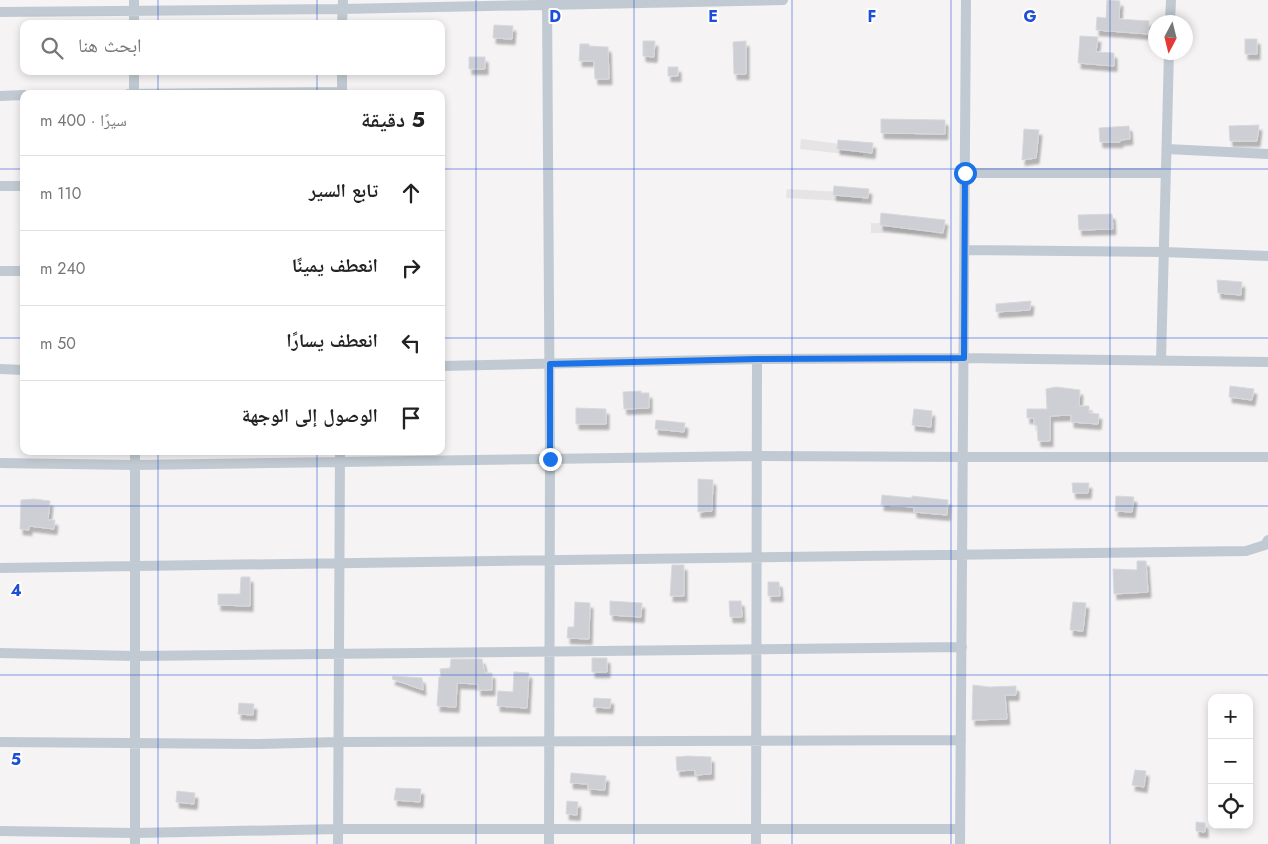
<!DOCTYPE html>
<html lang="ar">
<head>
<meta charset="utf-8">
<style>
	:root { --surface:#fff; --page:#f2f2f2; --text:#222; --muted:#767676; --line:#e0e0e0 }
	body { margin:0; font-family:Jost,"Noto Naskh Arabic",sans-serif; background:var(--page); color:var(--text); direction:rtl }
	.controls { position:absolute; right:15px; bottom:15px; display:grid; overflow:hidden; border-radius:10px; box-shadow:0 2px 8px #0003 }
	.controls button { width:45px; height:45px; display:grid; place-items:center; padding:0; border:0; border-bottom:1px solid var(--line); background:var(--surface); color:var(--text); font:25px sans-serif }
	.compass { position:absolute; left:1148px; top:15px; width:45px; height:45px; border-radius:50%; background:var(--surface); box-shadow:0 2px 8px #0003; rotate:187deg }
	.stop { position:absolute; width:15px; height:15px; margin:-11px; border:4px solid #1a73e8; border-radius:50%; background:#fff }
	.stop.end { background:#1a73e8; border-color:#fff; box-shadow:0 1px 5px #0008 }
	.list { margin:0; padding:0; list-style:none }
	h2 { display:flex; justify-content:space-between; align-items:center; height:65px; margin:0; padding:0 20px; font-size:21px }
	h2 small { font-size:16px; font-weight:400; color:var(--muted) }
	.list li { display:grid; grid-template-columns:32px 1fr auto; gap:15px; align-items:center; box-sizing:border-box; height:75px; padding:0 20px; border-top:1px solid var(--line) }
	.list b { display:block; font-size:19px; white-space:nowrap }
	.list em { font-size:16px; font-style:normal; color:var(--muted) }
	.icon { flex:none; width:28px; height:28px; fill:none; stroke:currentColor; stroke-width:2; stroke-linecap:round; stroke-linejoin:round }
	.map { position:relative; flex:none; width:1268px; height:844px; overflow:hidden; direction:ltr }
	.search { position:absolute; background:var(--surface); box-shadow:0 2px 8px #0003; left:20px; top:20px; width:425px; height:55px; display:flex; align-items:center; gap:12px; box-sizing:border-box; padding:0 18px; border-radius:10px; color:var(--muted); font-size:19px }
	.panel { position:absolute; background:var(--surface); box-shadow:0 2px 8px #0003; left:20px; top:90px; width:425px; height:365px; border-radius:10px; direction:rtl }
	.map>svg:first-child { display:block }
</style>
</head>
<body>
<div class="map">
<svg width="1268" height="844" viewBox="0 0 1268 844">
	<defs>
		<filter id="shadow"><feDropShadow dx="3" dy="5.5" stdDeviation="1" flood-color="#0004"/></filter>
	</defs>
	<rect width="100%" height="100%" fill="#f5f3f3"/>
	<!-- education -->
	<path fill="#e6e4e5" d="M801,139l63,8 -1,9 -63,-7z
		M787,189l75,4 -1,9 -75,-4z
		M871,223l65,2v9l-65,-1z"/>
	<!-- building -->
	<path fill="#cdcfd5" stroke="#d7d9de" filter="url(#shadow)" d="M1107,0l13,1 -1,18 30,2 -1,13 -52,-4 1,-13 9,1z
		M494,25l19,1 -1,13 -19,-1z
		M1080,36l18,1 -2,15 18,1v13l-36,-3z
		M1245,39h12v15h-12z
		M643,41h12l-1,16 -11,-1z
		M746,41v33h-12l-1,-32z
		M580,44h9v2l19,1 1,32h-14l-1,-18h-15z
		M469,57h16v12h-16z
		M668,67h10v9h-10z
		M881,119l64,1v14l-64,-1z
		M1259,125l-2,16h-27l-1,-15z
		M1129,126l1,13 -10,1v2h-20l-1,-14z
		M1024,129l15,1 -3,28 -14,2z
		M838,140l35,3 -1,10 -35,-4z
		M834,186l35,3 -1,9 -35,-3z
		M881,213l64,7 -2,13 -63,-8z
		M1112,214l1,15 -34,1 -1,-15z
		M1217,280l25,2 -1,13 -23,-2z
		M1031,301l-1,9 -34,2v-8z
		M1230,386l24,3 -2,11 -23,-3z
		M1056,387l24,3 -1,16h10v7l10,1 -1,10 -27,-2v-7l-21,1v25h-12l-1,-16h-3v-7h-7v-9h20l-1,-20z
		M641,391v2h8v15l-25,1 -1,-17z
		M576,408l30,1v15h-30z
		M914,409l18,2 -1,16 -19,-2z
		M656,420l29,3 -1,9 -29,-3z
		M698,479l15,1 -1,31 -14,1z
		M1072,483h17l-1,10h-15z
		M882,495l30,3v-2l36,4 -1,15 -33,-3v-5l-33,-2z
		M1116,496l18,1 -2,15 -17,-1z
		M34,499l16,2 -2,19h7l-1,9 -25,-3v4l-9,-1 1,-29z
		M1137,561h9l2,31 -34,2 -1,-25 24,1z
		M672,565h12v31h-14z
		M241,577h9v29l-32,-1v-11h22z
		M768,582h11l1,14h-12z
		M610,601l32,2 -1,14 -31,-2z
		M729,601h12l1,16h-12z
		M575,602l15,1 -1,36 -22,-1 1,-11h6z
		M1073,602l13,1 -3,28 -13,-1z
		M592,658h15v14h-15z
		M451,659h31l3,14h7v17h-14v-6l-21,-1 -1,24 -19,-1 2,-29h2l-1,-8 10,-1z
		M514,672l15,1 -2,35 -30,-2 1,-15 15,1z
		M393,676l29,2 1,12 -31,-11z
		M973,685l16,2 27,-1v9h-11l2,24 -35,1z
		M594,698l17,1 -1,9 -17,-1z
		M239,703l15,1 -1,11 -15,-1z
		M688,756l23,1v17l-16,1v-5l-18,1 -1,-14z
		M1135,770l11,1 -2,16 -12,-2z
		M571,773l35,3 -1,14 -17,-1v-5l-18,-1z
		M396,788l25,1 -1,13 -26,-2z
		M177,791l18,2 -1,11 -18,-2z
		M567,801l11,1 -1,13 -11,-1z
		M1196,822l9,1v9l-9,-1z"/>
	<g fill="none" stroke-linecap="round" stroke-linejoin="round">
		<!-- street -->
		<path stroke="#c1cad2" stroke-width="10" d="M547,0l3,459 -1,385
			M0,12l343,-3 440,-9
			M1170,22l1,-22
			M134,24v-24
			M342,24l1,-24
			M128,94l214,-2
			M134,94v-23
			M342,94v-23
			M0,96l24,-1
			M1167,149l101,5
			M965,173h201
			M0,186h24
			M964,250l200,2 104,4
			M0,271h24
			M1161,361l8,-309
			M441,366l316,-7 207,-1 304,4
			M0,369l24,1
			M135,451v393
			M0,463l135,2 623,-9 205,1h305
			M0,568c415,-4 831,-14 1246,-17l19,-6 3,-5
			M0,653l135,3 827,-9
			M0,742l259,2 79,-2 623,-2
			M0,831l135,2 203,-4h622
			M338,844l2,-393
			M756,844l1,-485
			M960,844l6,-844"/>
	</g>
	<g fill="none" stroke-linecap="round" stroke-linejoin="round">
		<!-- route -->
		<path stroke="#1a73e8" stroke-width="6" d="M550,459v-95l207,-5 207,-1 1,-185"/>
	</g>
	<!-- grid -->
	<path fill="none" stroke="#1d4ed8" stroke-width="1" stroke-opacity="0.55" d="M158,0v24M317,0v24M476,0v844M634,0v844M792,0v844M951,0v844M1110,0v844M158,71v23M317,71v23M0,169h24M441,169h827M0,338h24M441,338h827M158,451v393M317,451v393M0,506h1268M0,675h1268"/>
	<g font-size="16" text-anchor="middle" font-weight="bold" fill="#1d4ed8" stroke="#fff" stroke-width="4" stroke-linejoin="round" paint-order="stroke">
		<text x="555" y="22">D</text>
		<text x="713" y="22">E</text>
		<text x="872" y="22">F</text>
		<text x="1030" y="22">G</text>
		<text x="16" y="596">4</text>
		<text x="16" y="765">5</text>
	</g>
</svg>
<div class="controls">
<button>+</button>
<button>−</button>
<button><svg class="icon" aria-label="locate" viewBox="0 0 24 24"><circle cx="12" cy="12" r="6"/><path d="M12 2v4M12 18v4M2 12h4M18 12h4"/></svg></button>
</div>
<svg class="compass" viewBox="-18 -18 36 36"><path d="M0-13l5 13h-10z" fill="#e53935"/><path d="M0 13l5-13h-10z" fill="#767676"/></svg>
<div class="stop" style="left:965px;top:173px"></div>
<div class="stop end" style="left:550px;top:459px"></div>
<div class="search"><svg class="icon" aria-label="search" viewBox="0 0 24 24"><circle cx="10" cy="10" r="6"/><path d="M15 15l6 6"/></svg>ابحث هنا</div>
<section class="panel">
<h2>5 دقيقة<small>سيرًا · 400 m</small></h2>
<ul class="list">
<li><svg class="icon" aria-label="ahead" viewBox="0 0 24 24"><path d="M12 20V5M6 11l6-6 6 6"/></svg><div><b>تابع السير</b></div><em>110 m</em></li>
<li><svg class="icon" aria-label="right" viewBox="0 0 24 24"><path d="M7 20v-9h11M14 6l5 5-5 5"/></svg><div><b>انعطف يمينًا</b></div><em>240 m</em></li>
<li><svg class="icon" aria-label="left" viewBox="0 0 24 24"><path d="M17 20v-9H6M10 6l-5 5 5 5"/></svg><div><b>انعطف يسارًا</b></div><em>50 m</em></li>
<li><svg class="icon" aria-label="arrive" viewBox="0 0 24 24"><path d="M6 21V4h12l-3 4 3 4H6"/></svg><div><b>الوصول إلى الوجهة</b></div></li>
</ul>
</section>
</div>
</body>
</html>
